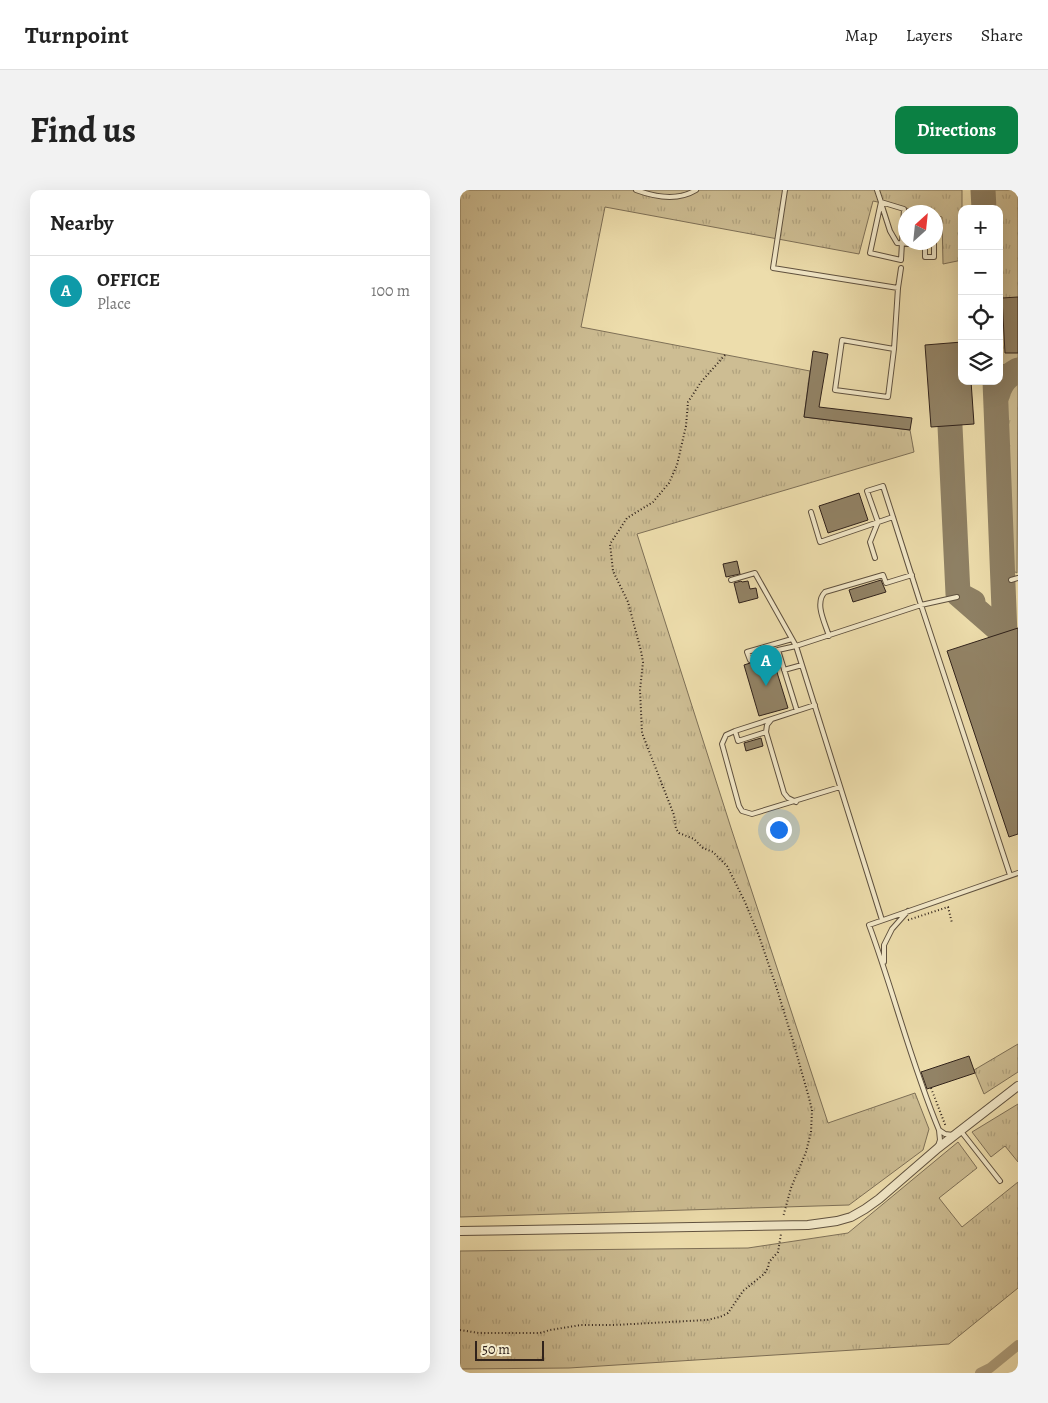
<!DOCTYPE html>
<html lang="en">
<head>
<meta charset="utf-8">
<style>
	:root { --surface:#fff; --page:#f2f2f2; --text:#222; --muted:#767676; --line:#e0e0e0; --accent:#0b8043 }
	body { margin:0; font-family:Alegreya,serif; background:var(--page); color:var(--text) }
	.controls { position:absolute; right:15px; top:15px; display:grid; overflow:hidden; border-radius:10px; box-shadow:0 5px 20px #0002 }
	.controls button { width:45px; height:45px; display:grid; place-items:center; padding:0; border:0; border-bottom:1px solid var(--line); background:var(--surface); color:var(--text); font:25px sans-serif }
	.compass { position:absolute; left:438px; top:15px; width:45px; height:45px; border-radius:50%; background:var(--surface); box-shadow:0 5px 20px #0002; rotate:27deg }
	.scale { position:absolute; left:15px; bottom:12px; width:69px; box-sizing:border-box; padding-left:5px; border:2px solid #30221b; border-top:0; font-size:14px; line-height:18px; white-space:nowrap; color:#30221b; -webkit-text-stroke:4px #f3e9c9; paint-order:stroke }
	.you { position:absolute; left:318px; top:639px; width:18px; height:18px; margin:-12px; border:4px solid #fff; border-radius:50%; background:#1a73e8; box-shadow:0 0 0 8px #1a73e833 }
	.badge { display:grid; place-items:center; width:32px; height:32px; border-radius:50%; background:var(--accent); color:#fff; font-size:16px; font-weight:700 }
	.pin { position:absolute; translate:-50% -41px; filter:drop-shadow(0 1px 2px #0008) }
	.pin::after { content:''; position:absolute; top:26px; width:18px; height:15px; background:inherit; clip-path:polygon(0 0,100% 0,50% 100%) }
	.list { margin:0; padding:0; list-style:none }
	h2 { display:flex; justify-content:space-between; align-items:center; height:65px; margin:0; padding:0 20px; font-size:21px }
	h2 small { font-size:16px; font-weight:400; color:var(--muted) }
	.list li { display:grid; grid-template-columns:32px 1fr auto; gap:15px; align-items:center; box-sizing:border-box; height:70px; padding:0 20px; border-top:1px solid var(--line) }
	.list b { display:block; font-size:19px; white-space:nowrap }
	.list p { margin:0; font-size:16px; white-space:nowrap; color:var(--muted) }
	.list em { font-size:16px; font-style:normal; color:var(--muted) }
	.icon { flex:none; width:28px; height:28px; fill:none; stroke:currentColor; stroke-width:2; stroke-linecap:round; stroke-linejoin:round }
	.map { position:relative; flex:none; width:558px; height:1183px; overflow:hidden; border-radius:10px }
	header { display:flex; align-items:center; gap:30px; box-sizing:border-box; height:70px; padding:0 25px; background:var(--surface); border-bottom:1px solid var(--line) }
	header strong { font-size:24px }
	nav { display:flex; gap:28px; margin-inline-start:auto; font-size:18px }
	.intro { display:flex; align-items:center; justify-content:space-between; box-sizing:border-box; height:120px; padding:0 30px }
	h1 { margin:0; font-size:35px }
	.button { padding:12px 22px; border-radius:10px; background:var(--accent); color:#fff; font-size:18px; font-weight:700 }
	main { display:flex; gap:30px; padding:0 30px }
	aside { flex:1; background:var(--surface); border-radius:10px; box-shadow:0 5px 20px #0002 }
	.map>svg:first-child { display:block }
</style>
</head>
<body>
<header>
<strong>Turnpoint</strong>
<nav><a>Map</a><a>Layers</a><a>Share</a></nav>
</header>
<div class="intro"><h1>Find us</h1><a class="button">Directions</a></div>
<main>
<aside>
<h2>Nearby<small></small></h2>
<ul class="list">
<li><span class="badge" style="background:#0f9aa8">A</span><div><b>OFFICE</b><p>Place</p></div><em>100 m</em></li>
</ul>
</aside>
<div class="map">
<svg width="558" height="1183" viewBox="0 0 558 1183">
	<defs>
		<pattern id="grass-tufts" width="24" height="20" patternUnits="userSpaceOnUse" patternTransform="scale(1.25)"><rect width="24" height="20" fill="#cdbd93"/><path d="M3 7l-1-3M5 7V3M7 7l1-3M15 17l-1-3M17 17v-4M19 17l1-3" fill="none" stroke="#b0a27e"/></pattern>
	</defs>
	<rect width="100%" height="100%" fill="#edddac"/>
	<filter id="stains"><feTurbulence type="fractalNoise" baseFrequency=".004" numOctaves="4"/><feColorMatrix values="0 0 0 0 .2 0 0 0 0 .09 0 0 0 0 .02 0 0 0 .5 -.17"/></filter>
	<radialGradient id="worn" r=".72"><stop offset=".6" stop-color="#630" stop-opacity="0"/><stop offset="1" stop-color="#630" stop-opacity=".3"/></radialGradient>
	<!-- grass -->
	<path fill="url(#grass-tufts)" stroke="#7e7057" d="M0,0h502v70l-19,4 -1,-47 -6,-2v-3h-13l-50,-11 -14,53 -254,-47 -24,120 229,44 -6,46 106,13 4,22 -277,82 95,297 96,292 87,-30 14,36 -6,21 -74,55 -389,12z
		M527,0h31v173l-19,2v-156h-11z
		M557,188h1l-1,195 -9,-5 -6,-166h2v-7h4l-1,-8h3l1,-6h6z
		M558,854v28l-34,22 -10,-24z
		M558,914v58l-13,-16 -14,11 -19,-25z
		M498,952l19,26 -38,30 23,29 56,-45v106l-69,56 -380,24 -109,1v-118l288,-3 100,-15z"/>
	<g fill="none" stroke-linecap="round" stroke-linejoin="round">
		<!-- canal -->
		<path stroke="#ad9d7b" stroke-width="10" d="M520,1183l10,-5 28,-23"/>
		<!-- taxiway -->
		<path stroke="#8e8064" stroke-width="25" d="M523,0l1,19
			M536,209c4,-15 9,-22 22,-29
			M490,236l8,168 15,8
			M498,404l47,41 -10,-254"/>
	</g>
	<!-- building -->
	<path fill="#928366" stroke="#30221b" d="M558,107v56h-13l-3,-55z
		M502,152v39h9l3,43 -43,3 -6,-82z
		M353,161l15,3 -9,53 93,11 -2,12 -106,-13z
		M399,303l9,27 -40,13 -9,-27z
		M277,371l3,13 -14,3 -3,-13z
		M421,390l5,12 -33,10 -4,-12z
		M281,391l1,1 6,-1 2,8 6,-1 2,10 -19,5 -5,-20z
		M558,438v206l-9,3 -62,-186z
		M312,466l16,52 -29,8 -15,-51z
		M301,548l2,8 -17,5 -2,-8z
		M509,866l6,17 -48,16 -6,-17z"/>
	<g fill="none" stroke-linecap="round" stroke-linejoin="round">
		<!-- service casing -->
		<g stroke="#5f513f" stroke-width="6">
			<path id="service" d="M176,0c19,7 42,11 60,0
				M325,0l-12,78 125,20 3,-20
				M417,0l4,12 -11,51 31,7 3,-51 -23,-7
				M421,13l9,28 7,12 28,2
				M465,53v14h9v-15
				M382,150l52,9 -6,48 -53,-7z
				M434,159l4,-61
				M351,322l9,30 73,-25 -10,-31 -16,5 11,31 -8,20 5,16
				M433,327l28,88 36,-8
				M271,390l24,-7 41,73 -18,4
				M551,390l7,-2
				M369,446c-4,-13 -15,-33 -4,-44l58,-17 3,8 26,-8
				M332,449l-45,13 3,8 28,-10 19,61
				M324,480l18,-5
				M311,530l-4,5 -1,7 18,61 4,5 8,4
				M275,541l-9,4 -4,9 17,62 3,5 10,3 88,-27
				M306,542l-28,9 -3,-10 80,-26
				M422,730l-86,-274 125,-41 89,270
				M424,772v-17l8,-16 16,-18
				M479,940c-28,-67 -45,-137 -70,-205l149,-52
				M500,940l40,51
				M478,956l2,-6 -1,-10 6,4 8,1"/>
		</g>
		<!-- minor casing -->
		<g stroke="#5f513f" stroke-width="10">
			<path id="minor" d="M0,1041l348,-6 29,-4 14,-4 14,-8 14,-10 59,-51 80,-62"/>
		</g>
		<!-- path -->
		<path stroke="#30221b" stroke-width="2" stroke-dasharray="1 2.5" stroke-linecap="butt" d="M265,165l-24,27 -13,20 -2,24 -9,39 -8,18 -16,19 -26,16 -17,26 3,27 15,31 13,49 2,11 -3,28 2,43 32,82 2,14 3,4 15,6 9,9 10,4 14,14 18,36 14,34 17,50 17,55 16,57 3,12 -1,22 -5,20 -15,36 -8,29
			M448,730l40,-13 4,16
			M471,898l15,39
			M0,1140l19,3h61l10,-3 31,-5h33l93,-5 13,-3 8,-4 15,-22 21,-17 4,-6 1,-6 9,-10 3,-18"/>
		<!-- service -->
		<use href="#service" stroke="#f3e9c9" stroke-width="4"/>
		<!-- minor -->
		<use href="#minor" stroke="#f3e9c9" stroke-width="8"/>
	</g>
	<rect width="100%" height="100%" filter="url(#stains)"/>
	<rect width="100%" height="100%" fill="url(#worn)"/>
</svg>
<div class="controls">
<button>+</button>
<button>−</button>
<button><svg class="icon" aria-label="locate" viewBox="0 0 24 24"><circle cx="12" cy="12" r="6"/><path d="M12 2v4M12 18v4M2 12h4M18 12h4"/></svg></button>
<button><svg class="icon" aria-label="layers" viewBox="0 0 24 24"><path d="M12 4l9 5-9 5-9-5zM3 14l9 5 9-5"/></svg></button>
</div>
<svg class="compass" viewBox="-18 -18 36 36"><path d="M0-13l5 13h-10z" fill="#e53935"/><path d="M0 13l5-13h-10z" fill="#767676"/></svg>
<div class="scale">50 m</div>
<div class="you"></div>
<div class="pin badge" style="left:306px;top:496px;background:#0f9aa8">A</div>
</div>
</main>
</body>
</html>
